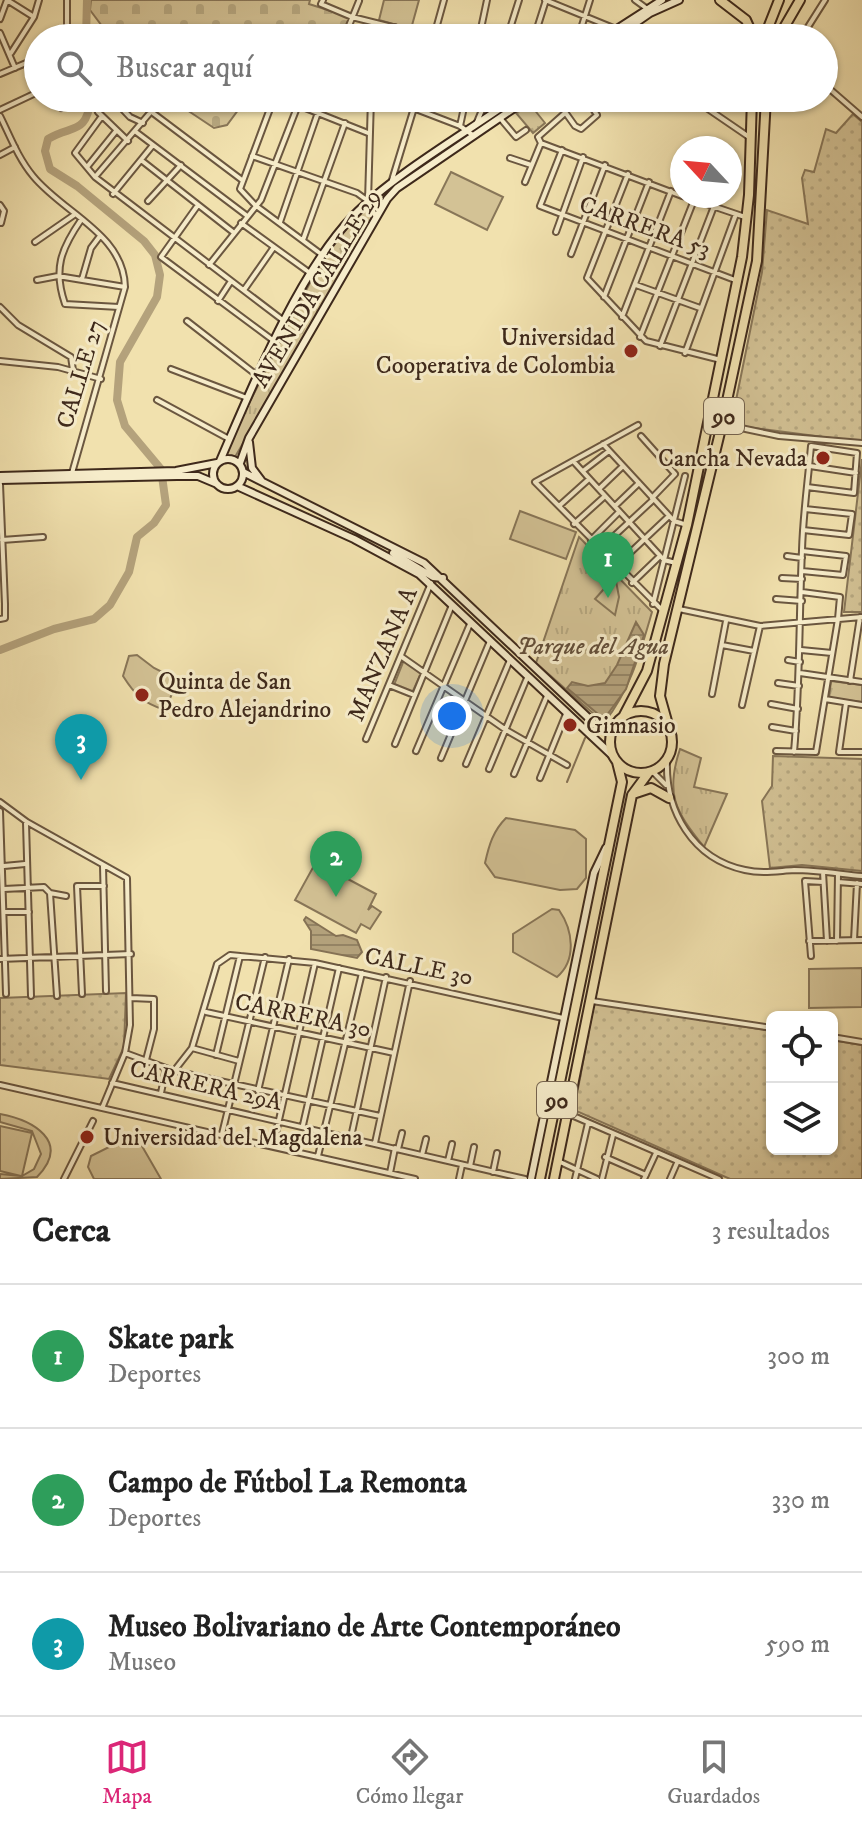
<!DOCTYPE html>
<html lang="es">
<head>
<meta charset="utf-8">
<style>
	:root { --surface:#fff; --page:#f2f2f2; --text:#222; --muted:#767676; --line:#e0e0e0; --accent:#db2777 }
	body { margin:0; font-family:"IM FELL DW Pica",serif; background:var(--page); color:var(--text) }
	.controls { position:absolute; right:24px; bottom:24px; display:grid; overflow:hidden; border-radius:12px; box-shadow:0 2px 6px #0004 }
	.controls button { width:72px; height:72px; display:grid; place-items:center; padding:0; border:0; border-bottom:2px solid var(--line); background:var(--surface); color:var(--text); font:40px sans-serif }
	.compass { position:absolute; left:670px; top:136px; width:72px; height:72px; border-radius:50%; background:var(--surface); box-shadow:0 2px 6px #0004; rotate:296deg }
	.you { position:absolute; left:452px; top:716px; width:28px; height:28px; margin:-20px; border:6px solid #fff; border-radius:50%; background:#1a73e8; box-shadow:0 0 0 12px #1a73e833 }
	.badge { display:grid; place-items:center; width:52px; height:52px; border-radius:50%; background:var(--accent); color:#fff; font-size:26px; font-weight:700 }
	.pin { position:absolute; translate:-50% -66px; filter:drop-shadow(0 2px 4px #0008) }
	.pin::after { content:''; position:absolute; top:42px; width:28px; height:24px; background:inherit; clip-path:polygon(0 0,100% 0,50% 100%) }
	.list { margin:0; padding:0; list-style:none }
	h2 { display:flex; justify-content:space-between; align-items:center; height:104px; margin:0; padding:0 32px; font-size:34px }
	h2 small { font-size:26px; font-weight:400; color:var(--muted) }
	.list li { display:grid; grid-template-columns:52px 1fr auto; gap:24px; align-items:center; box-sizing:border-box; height:144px; padding:0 32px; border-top:2px solid var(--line) }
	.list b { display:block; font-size:30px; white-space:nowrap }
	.list p { margin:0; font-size:26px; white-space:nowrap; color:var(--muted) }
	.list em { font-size:26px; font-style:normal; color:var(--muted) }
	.icon { flex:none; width:44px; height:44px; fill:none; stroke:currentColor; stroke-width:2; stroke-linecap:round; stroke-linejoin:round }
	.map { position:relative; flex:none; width:862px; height:1179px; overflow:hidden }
	.search { position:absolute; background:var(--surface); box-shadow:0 2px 6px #0004; left:24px; right:24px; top:24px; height:88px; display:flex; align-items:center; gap:20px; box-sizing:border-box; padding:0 28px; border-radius:44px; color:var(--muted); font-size:30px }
	.sheet { height:536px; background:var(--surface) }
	nav { display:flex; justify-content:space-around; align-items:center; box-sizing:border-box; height:112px; border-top:2px solid var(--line); background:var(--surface); font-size:22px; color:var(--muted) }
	nav a { display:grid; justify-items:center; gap:4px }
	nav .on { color:var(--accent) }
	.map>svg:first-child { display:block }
</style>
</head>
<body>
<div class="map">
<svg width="862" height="1179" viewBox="0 0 862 1179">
	<defs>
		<pattern id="grass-dots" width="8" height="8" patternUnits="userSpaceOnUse" patternTransform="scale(2)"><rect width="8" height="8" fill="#d3c295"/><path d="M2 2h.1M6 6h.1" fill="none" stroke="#b6a780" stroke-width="1.8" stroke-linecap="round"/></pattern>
		<pattern id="cemetery-stones" width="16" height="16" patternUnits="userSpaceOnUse" patternTransform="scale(2)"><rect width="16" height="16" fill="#d3c295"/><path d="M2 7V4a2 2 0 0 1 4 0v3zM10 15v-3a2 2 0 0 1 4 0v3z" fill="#b6a780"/></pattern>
		<pattern id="park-tufts" width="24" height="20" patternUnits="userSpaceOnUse" patternTransform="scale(2)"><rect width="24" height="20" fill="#d3c295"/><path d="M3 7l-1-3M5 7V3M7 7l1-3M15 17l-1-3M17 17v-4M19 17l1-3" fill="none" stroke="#b6a780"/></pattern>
		<pattern id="water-rules" width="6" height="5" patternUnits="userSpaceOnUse" patternTransform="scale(2)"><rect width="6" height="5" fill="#b4a27c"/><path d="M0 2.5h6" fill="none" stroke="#948465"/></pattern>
	</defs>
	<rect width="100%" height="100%" fill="#f1e1ae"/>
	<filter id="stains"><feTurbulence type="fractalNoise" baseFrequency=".0025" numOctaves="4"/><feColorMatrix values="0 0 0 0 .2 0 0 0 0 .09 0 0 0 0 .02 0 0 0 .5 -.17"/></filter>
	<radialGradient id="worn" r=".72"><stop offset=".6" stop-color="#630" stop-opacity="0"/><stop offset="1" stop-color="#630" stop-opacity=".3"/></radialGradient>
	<!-- grass -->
	<path fill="url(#grass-dots)" stroke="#887658" stroke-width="2" d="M853,114l9,8v320l-131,-17 31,-153 5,-62 41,14 -6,-46 3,-8 9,2 12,-43 10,4z
		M862,459v153h-18z
		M773,756l89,3v112l-60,-6 -32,3 -8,-67 10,-15z
		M126,993l-2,54 -15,32 -109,-14v-67z
		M594,1003l178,28v118h60v-109l30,5v134h-132l-156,-69z"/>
	<!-- cemetery -->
	<path fill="url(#cemetery-stones)" stroke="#887658" stroke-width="2" d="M91,0h219l-1,4 41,13 -8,21h-231l-21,-28z
		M169,98h78l-20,27 -13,3z"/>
	<!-- park -->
	<path fill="url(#park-tufts)" stroke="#887658" stroke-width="2" d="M529,103l16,20 -12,10 -17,-20z
		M368,210l5,10 -138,237 -12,-2 103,-204 36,-40z
		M579,537l73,75c-12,41 -21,76 -48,111l-68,-60z
		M831,681l31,4v17l-33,-4z
		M680,749l21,9 -7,29 33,7 -23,53c-29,-36 -39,-53 -24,-98z"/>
	<!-- garden -->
	<path fill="#d3c295" stroke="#887658" stroke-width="2" d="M384,0h35l-8,29 -32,-9z
		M451,172l52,25 -16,33 -52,-26z
		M520,511l56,21 -10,27 -56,-20z
		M611,581h5l3,16 -4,18 -20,-16z
		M137,655l17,13 24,12 -13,30c-22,-7 -30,-15 -42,-34l6,-20z
		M404,660l18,11 -10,22 -18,-8z
		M506,818l69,12 11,9v39l-9,11 -17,1 -65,-13 -10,-14c4,-18 8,-32 21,-45z
		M316,862l60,32 -8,16 4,-4 9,6 -11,17 -9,-5 -5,9 -61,-33z
		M552,909l7,1c14,20 18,50 -2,67l-44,-25v-18z
		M862,968v39l-53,1v-39z
		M0,1114c32,6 72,27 37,63l-37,2v-5l21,2 -21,-5v-45l32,7 -10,43 12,-7 7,-15 -9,-23 -32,-9z
		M135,1134l26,45h-67l-6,-12 3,-11z"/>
	<!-- water -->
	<path fill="url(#water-rules)" stroke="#857255" stroke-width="2" d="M636,622l8,13 -18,54 -22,30 -37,-31 5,-6 16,4 17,-3 12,-18z
		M306,917l30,19 7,-1 14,5 5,12 -5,6 -46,-9v-18l-7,-11z"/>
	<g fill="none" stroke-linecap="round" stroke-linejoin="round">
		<!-- stream -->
		<path stroke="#857255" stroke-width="2" d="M567,782l18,-44"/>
		<!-- river -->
		<path stroke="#b4a27c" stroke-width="8" d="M86,38l1,-38
			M0,650l54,-21 40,-10 16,-14 19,-33 8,-35 17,-14 12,-18 -5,-36 -36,-43 -8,-26 3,-38 37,-65 3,-22 -5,-20 -11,-14 -67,-55 -27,-17 -5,-18 3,-12c25,-15 38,-3 43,-41"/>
		<!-- street casing -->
		<g stroke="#6b5740" stroke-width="8">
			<path id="street" d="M7,0l27,17
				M67,0v38
				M323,0l-2,4 31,13 84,21
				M545,0l71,29
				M635,0l11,8
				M0,19l7,-19
				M626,30l7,8
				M0,33l15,35
				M434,36l10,-36
				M344,38l15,-37
				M391,38l4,-11
				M479,38l8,-38
				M507,38l12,-38
				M534,38l12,-38
				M578,38l12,-38
				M801,38l24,-38
				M11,53l23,-36 5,-17
				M0,74l38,-16
				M824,84l38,33
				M51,98l10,10
				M112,98l18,19 13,6
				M133,98l109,82
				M274,98l-34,91 15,16 66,49
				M280,98l88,35
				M371,98l-3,103 8,16
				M387,98l73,28 14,10
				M555,98l20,28 6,3 16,-14 -11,-17
				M692,98l57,39
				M0,110l38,-18
				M98,112l30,29
				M565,113l-27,24 3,6 141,53
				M0,116c10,20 18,42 33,60 30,37 91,58 92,111l-53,186
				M102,116l-27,37 20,24 189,144
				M500,118l16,19 10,-7
				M477,122l10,-24
				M460,126l6,-28
				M136,132l110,83
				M562,150l-22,56 195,74
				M0,155l15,-8
				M252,156l105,37 11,8
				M510,158l21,7
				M141,160l92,72
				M87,167l29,-36
				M628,174l-41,104 59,63 75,19
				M95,177l54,-63
				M392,180l25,-82
				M525,182l16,-39
				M113,194l40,-49
				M683,196l62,21
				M148,201l33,-36
				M0,205l4,6 -3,12
				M198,205l-37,52 113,84
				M81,220c-20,29 -28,49 -16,84l54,3
				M280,222l43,-124
				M241,223l69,50
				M556,232l27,-75
				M303,240l42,-117
				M35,242l39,-27
				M571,254l34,-89
				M209,265l52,-65 37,-95
				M82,279l9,-31 9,-12
				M37,280l21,-4 67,11
				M636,285l64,23
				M244,290l30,-43
				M604,297l45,-115
				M218,301l13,-20
				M0,307l18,18 53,32 2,13
				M622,317l49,-126
				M187,321l71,55
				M640,337l54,-137
				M660,346l58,-150
				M685,353l51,-139
				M0,361l58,6 43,12
				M171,369l76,29
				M157,400l72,39
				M722,424l57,12 83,7
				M638,425l-103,57 127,128
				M641,436l34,38 -23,24
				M603,444l71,77 13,4
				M574,462l90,98 12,3
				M810,466l46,7
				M583,471l26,-20
				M0,484l5,120v14l-5,1
				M599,489l24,-23
				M559,506l30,-27
				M615,506l24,-23
				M574,524l31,-28
				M803,530l46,5 3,-21 -47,-5
				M2,540l41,-3
				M591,540l28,-28
				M600,549l54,-50
				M787,556l15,2
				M616,566l53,-50
				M802,571l41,4 3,-19 -44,-5
				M782,578l20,1
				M632,583l28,-27
				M776,599l26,2
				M653,604l32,-128
				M679,609l81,17 102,-9
				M722,645l32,6
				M801,650l31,3
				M402,657l104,73 61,35
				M788,660l12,2
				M800,673l62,9
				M850,681l10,-64
				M778,683l21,3
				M389,685l25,10
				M712,694l14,-73
				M825,699l37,6
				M846,703l-7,49h23
				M771,704l27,5
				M742,705l18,-79
				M772,727l24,4
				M366,739l65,-156
				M395,744l57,-139
				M416,751l54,-127
				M776,751l40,1 22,-133 2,-22 -38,-5
				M794,752c6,-67 5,-134 8,-202 1,-35 6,-69 9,-104l46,7 -3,40 -47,-6
				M441,758l49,-117
				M667,760c-2,50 25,99 78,110 17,4 32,1 49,0 23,0 46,4 68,6
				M466,764l44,-104
				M489,769l38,-91
				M652,771l14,14
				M514,774l33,-78
				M540,778l26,-64
				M0,802l27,20 100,56 3,147 -5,28 -22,53
				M0,811l6,183
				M26,823l5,173
				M4,866l21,-2
				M103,866l3,125
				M823,872l4,69
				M838,882l24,2
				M4,889l40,-2 6,6 16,3
				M50,893l7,103
				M5,912h24
				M854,940l3,-57
				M809,941l53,-1
				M837,941l1,-67
				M811,956l-6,-75 18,1
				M0,959l131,-5
				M82,994l-5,-108h27
				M131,998l23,1v30l-8,31
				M592,1001l180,27
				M206,1012l188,41
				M832,1037l30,5
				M192,1048l47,13
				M125,1053l49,18 206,45
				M216,1055l24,-99
				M174,1071l18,-23 25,-84 13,-9 85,8 248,55
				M112,1083l413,96
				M0,1085l415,94
				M258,1091l31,-132
				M161,1093l5,-25
				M569,1114l150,65
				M303,1125l36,-157
				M222,1134l43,-177
				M351,1137l35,-160
				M375,1143l35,-162
				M273,1146l42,-183
				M398,1149l4,-16
				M422,1155l4,-16
				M318,1156l44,-183
				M605,1157l41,18
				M448,1161l4,-17
				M558,1161l39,18
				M470,1166l4,-19
				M493,1172l4,-19
				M390,1173l5,-25
				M64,1179l29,-58
				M459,1179l3,-14
				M575,1179l13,-56
				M602,1179l11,-44
				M644,1179l12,-26
				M670,1179l7,-16"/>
		</g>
		<!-- secondary casing -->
		<g stroke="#3e291b" stroke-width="10">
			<path id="secondary" d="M603,38l59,-38
				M614,38l36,-25 29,-13
				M249,442l3,26 9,12
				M213 474a15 15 0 1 1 30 0a15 15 0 1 1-30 0Z
				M220,461c32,-74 78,-188 133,-245 40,-41 113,-83 162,-118
				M240,463l9,-25 138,-239 10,-11 132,-90
				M243,472l181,91 173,163 5,2 14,-4
				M0,476l176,-5 41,-8
				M0,480l177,-4h21l19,8
				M237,486l117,53 65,35 195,183
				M393,553l40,24 10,1
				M531,1179l63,-306 12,-25"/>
		</g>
		<!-- highway casing -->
		<g stroke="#3e291b" stroke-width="12">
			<path id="highway" d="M720,0l26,20 8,18
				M764,38l15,-38
				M778,38l22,-38
				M610 742a31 31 0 1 1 62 0a31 31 0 1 1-62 0Z
				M623,717l24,-46 40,-146 55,-268 7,-62 3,-97
				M669,728l-9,-32 4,-32 58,-240 35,-163 9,-163
				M633,794l18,-6 18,10
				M540,1179l82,-397 -5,-20
				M554,1179l78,-384 17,-23"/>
		</g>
		<!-- street -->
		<use href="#street" stroke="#f6ecca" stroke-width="4"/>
		<!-- secondary -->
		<use href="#secondary" stroke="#f6ecca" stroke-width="6"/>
		<!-- highway -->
		<use href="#highway" stroke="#f1e1ae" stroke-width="8"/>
	</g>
	<!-- markers -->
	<g fill="#8f2418" stroke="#f6ecca" stroke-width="3">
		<circle cx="631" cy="351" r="8"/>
		<circle cx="823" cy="458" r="8"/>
		<circle cx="142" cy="695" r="8"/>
		<circle cx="570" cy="725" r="8"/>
		<circle cx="87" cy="1137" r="8"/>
	</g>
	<g text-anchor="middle" stroke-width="6" stroke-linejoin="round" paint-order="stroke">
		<!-- shield labels -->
		<g fill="#f6ecca" stroke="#756450" stroke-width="2">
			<rect x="704" y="398" width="40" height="36" rx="6"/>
			<rect x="537" y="1082" width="40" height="36" rx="6"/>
		</g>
		<g font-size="22" font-weight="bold" fill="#3e291b">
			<text x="724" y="424">90</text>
			<text x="557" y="1108">90</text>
		</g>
		<!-- street labels -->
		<g font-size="24" fill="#3e291b" stroke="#f6ecca">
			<text transform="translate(645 226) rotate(20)" y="8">CARRERA 53</text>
			<text transform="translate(316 288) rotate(-59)" y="8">AVENIDA CALLE 29</text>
			<text transform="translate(80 374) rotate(-73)" y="8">CALLE 27</text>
			<text transform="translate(382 654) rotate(-67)" y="8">MANZANA A</text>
			<text transform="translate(419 966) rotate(12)" y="8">CALLE 30</text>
			<text transform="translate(303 1015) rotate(12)" y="8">CARRERA 30</text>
			<text transform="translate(206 1085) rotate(13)" y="8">CARRERA 29A</text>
		</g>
		<!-- poi labels -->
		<g font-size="24" fill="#3e291b" stroke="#f6ecca" text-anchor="start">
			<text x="615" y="345" text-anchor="end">Universidad<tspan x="615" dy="28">Cooperativa de Colombia</tspan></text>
			<text x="807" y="466" text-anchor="end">Cancha Nevada</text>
			<text x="158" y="689">Quinta de San<tspan x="158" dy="28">Pedro Alejandrino</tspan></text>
			<text x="586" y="733">Gimnasio</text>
			<text x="103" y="1145">Universidad del Magdalena</text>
		</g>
		<!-- park labels -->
		<g font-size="24" font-style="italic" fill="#634f3a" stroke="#f6ecca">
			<text x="593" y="654">Parque del Agua</text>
		</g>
	</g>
	<rect width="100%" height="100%" filter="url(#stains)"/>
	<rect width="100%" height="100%" fill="url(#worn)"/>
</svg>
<div class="controls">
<button><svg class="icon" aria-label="locate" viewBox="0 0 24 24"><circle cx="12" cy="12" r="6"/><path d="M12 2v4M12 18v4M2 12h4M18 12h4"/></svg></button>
<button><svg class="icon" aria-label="layers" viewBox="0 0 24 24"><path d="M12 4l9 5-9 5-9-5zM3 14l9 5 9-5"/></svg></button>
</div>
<svg class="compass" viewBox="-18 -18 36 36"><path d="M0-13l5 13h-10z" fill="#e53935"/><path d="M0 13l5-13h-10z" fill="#767676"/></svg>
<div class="you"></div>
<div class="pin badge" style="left:608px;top:598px;background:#2e9e5b">1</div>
<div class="pin badge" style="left:336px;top:897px;background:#2e9e5b">2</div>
<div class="pin badge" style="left:81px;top:780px;background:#0f9aa8">3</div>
<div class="search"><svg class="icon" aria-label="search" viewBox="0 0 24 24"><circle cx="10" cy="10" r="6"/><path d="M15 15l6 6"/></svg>Buscar aquí</div>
</div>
<section class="sheet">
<h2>Cerca<small>3 resultados</small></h2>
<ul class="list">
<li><span class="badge" style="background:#2e9e5b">1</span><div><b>Skate park</b><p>Deportes</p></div><em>300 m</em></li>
<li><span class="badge" style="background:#2e9e5b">2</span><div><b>Campo de Fútbol La Remonta</b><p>Deportes</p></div><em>330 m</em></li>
<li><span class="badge" style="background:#0f9aa8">3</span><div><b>Museo Bolivariano de Arte Contemporáneo</b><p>Museo</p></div><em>590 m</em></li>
</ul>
</section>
<nav>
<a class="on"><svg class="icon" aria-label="map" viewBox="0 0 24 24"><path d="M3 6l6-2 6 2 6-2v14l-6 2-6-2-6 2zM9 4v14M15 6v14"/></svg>Mapa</a>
<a><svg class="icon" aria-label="directions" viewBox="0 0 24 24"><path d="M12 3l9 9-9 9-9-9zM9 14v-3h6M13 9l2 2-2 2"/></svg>Cómo llegar</a>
<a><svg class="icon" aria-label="saved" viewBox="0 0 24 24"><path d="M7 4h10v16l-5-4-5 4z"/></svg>Guardados</a>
</nav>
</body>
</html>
